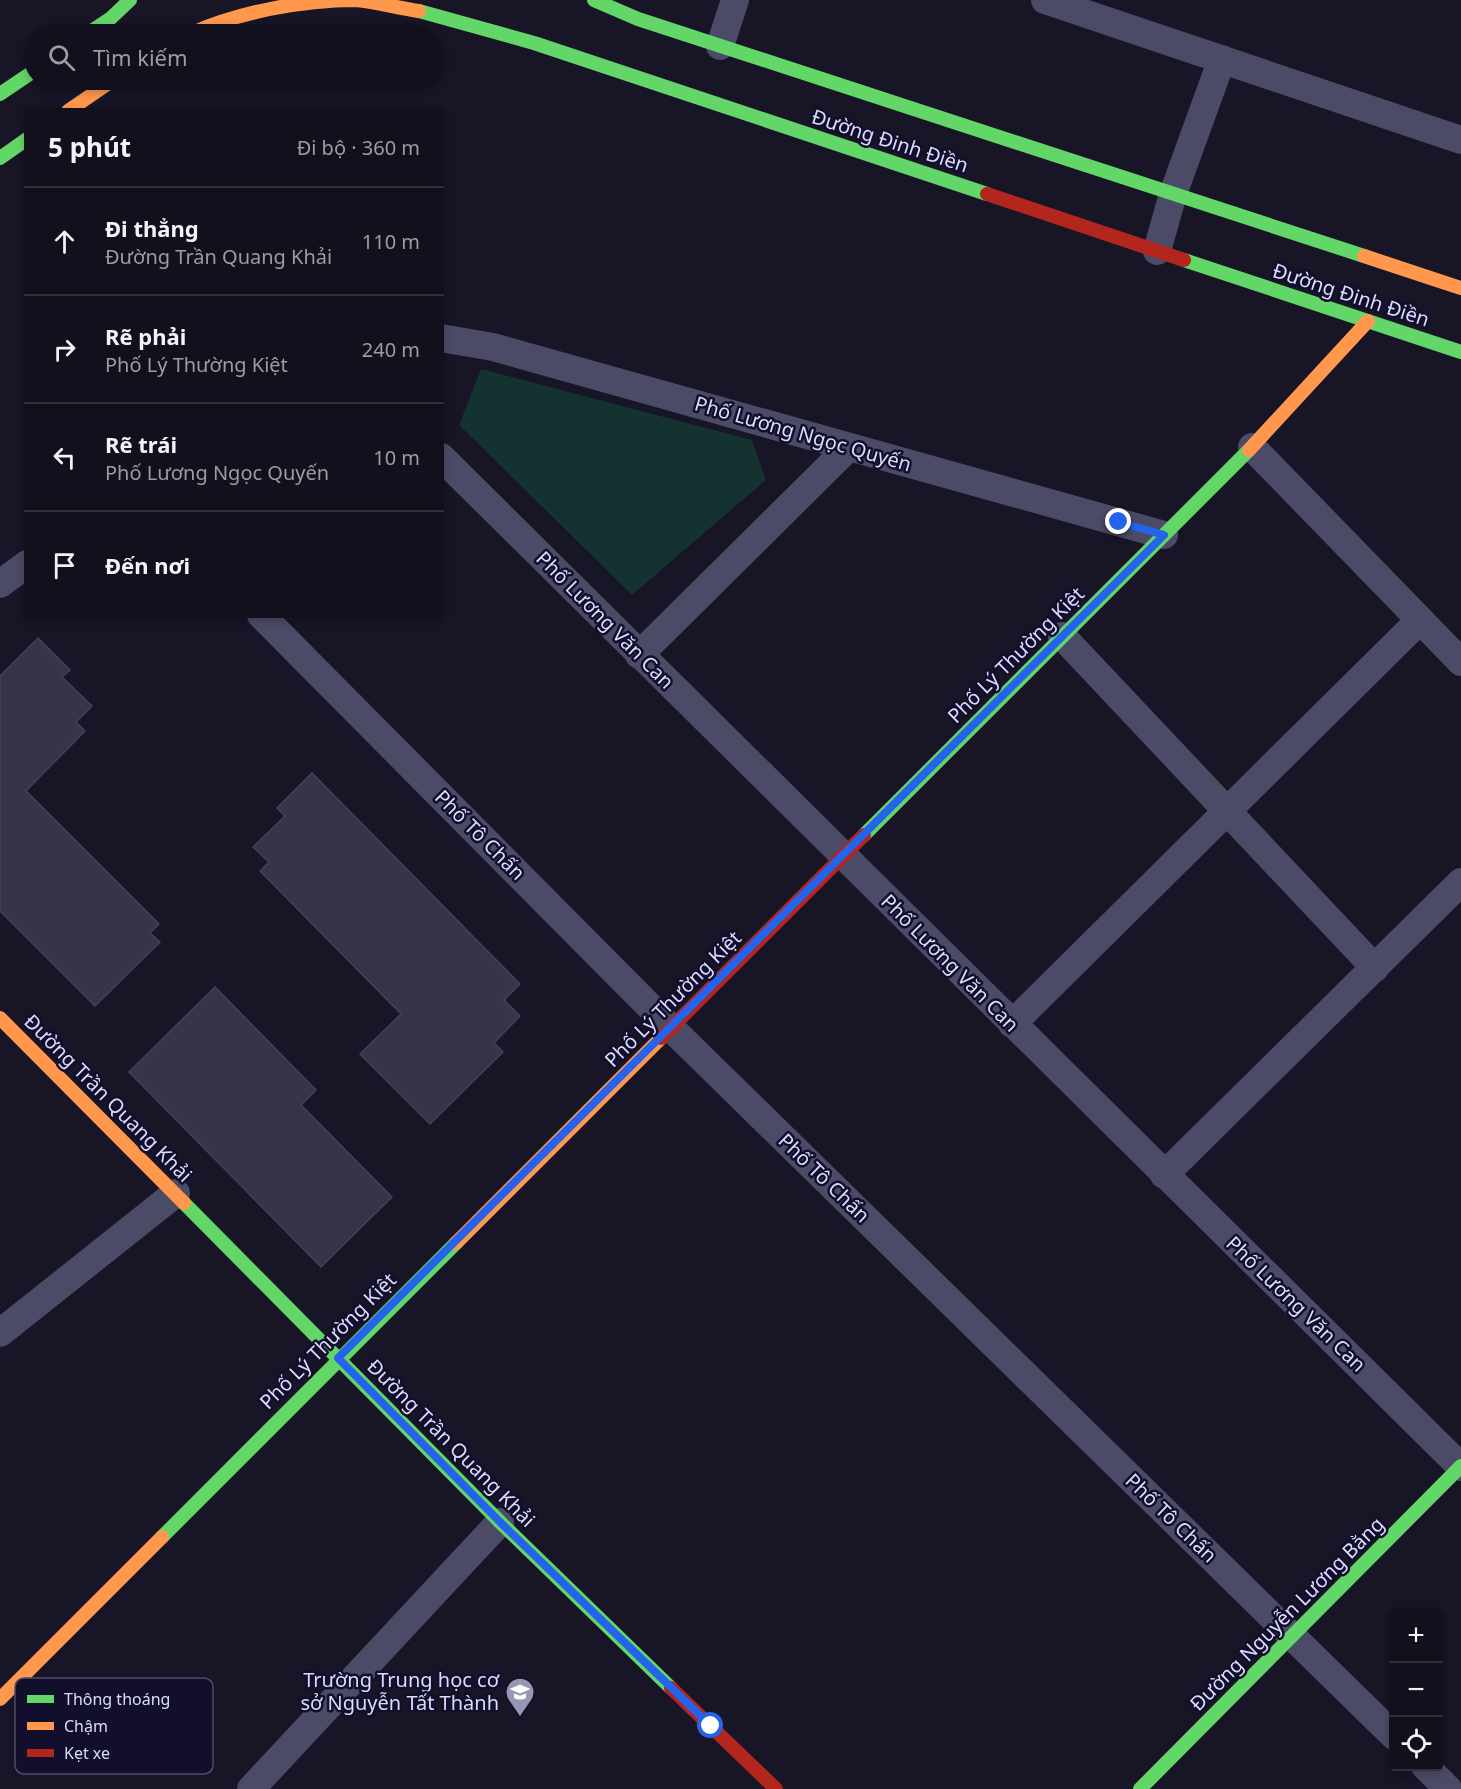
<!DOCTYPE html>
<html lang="vi">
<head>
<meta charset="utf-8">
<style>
	:root { --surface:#11101c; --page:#1a1925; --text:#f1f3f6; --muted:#9c9da3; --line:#30303b }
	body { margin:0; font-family:"Noto Sans",sans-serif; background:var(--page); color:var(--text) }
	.controls { position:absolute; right:18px; bottom:18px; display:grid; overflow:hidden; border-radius:6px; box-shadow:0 3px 9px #0003 }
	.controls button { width:54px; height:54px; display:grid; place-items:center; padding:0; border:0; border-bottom:2px solid var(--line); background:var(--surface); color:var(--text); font:30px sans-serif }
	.stop { position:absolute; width:18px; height:18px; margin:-14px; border:4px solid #2563eb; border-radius:50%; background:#fff }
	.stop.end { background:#2563eb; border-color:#fff; box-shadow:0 2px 6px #0008 }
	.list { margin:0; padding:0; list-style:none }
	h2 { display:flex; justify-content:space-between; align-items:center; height:78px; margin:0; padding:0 24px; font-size:26px }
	h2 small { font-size:20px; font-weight:400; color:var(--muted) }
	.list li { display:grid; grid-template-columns:39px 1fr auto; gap:18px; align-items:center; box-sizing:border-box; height:108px; padding:0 24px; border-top:2px solid var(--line) }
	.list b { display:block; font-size:22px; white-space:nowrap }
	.list p { margin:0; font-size:20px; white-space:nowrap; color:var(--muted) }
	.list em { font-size:20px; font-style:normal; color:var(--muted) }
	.icon { flex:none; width:33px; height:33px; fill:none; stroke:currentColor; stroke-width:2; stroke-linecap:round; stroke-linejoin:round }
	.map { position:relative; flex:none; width:1461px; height:1789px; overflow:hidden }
	.search { position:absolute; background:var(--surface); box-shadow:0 3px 9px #0003; left:24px; top:24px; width:420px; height:66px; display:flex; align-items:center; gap:15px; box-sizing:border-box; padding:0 21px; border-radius:33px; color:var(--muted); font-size:22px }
	.panel { position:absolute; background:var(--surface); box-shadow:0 3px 9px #0003; left:24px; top:108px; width:420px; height:510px; border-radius:6px }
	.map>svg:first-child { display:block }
</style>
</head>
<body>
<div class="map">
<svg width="1461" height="1789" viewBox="0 0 1461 1789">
	<rect width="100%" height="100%" fill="#171526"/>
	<!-- green -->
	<path fill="#133230" d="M481,369l271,71 14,40 -134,115 -173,-170z"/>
	<!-- building -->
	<path fill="#363447" stroke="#434059" stroke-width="1.5" d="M38,638l32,32 -8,7 30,29 -16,16 9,9 -59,60 133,133 -9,9 10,9 -65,64 -95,-95v-235z
		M312,773l208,211 -16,16 16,16 -26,27 9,9 -73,72 -70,-70 41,-40 -141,-143 9,-9 -16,-15 32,-31 -8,-8z
		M215,987l101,103 -15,15 91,92 -71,70 -192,-195z"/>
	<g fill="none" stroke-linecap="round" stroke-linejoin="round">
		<!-- street -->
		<path stroke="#4b4b67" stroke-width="28" d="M1045,0l416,140
			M720,46l15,-46
			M1157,251l16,-57 49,-135
			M441,338l52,9 671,188
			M1252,447l209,215
			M441,457l1020,1010
			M0,584l27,-20
			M261,615l410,413 723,708
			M1062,636l313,332
			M639,655l210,-208
			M1012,1024l408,-404
			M1164,1175l297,-293
			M0,1333l176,-140
			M1425,1766l23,23
			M251,1789l249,-267"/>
		<!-- fast -->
		<path stroke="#63d668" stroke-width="14" d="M594,0l44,19 726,237
			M419,11l115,32 453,151
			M87,34l24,-16 19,-18
			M0,94l34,-23
			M0,158l27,-19
			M1184,260l277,92
			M864,835l385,-385
			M184,1203l316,319 171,166
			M162,1537l294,-294
			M1140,1789l321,-323"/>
		<!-- slow -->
		<path stroke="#ff974d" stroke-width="14" d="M190,34c48,-22 113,-34 166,-34 21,2 42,8 63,11
			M68,111l45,-31
			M1364,256l97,32
			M1249,450l119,-129
			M0,1018l184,185
			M456,1243l205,-205
			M0,1699l162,-162"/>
		<!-- jam -->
		<path stroke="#b3261e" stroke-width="14" d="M987,194l197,66
			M661,1038l203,-203
			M671,1688l105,101"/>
	</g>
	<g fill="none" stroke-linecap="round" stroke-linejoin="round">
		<!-- route -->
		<path stroke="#2563eb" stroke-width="8" d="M711,1726l-211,-204 -162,-164 826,-823 -45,-13"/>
	</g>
	<!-- icons -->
	<defs>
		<g id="school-pin" transform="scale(1.5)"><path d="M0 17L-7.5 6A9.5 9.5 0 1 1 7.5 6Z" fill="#9796b3" stroke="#120f2c"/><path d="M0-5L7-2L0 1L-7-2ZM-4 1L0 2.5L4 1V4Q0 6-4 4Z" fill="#fff"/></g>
	</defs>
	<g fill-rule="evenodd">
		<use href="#school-pin" x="520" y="1692"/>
	</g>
	<g text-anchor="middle" stroke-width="5" stroke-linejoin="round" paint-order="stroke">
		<!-- street labels -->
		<g font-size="20" fill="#dcdbff" stroke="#120f2c">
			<text transform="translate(890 141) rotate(18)" y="7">Đường Đinh Điền</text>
			<text transform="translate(1351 295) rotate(18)" y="7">Đường Đinh Điền</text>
			<text transform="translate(803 434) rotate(16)" y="7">Phố Lương Ngọc Quyến</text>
			<text transform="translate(605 620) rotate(45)" y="7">Phố Lương Văn Can</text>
			<text transform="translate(1016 655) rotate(-45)" y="7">Phố Lý Thường Kiệt</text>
			<text transform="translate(480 835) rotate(45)" y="7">Phố Tô Chấn</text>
			<text transform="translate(950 963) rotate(45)" y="7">Phố Lương Văn Can</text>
			<text transform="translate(673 999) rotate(-45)" y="7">Phố Lý Thường Kiệt</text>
			<text transform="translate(108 1098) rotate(45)" y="7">Đường Trần Quang Khải</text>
			<text transform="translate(824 1178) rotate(44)" y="7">Phố Tô Chấn</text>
			<text transform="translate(1296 1304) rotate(44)" y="7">Phố Lương Văn Can</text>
			<text transform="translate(328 1341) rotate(-45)" y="7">Phố Lý Thường Kiệt</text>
			<text transform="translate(451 1443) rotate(45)" y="7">Đường Trần Quang Khải</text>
			<text transform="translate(1171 1518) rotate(44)" y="7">Phố Tô Chấn</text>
			<text transform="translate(1287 1614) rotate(-45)" y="7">Đường Nguyễn Lương Bằng</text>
		</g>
		<!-- poi labels -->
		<g font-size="20" fill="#dcdbff" stroke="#120f2c" text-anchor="end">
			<text x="499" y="1687">Trường Trung học cơ<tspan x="499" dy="23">sở Nguyễn Tất Thành</tspan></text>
		</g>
	</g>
	<!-- legend -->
	<rect x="15" y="1678" width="198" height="96" rx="9" fill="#120f2c" stroke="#4f4c6b" stroke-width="1.5"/>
	<rect x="27" y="1695" width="27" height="8" fill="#63d668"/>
	<rect x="27" y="1722" width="27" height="8" fill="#ff974d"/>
	<rect x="27" y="1749" width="27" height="8" fill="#b3261e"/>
	<g font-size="16" fill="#dcdbff">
		<text x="64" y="1705">Thông thoáng</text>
		<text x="64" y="1732">Chậm</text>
		<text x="64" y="1759">Kẹt xe</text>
	</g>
</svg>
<div class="controls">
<button>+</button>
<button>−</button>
<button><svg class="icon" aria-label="locate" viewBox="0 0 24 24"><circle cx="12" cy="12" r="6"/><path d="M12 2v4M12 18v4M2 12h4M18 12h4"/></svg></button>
</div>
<div class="stop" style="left:711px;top:1726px"></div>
<div class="stop end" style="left:1119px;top:522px"></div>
<div class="search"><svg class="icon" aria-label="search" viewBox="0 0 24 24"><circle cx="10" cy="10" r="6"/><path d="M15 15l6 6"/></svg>Tìm kiếm</div>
<section class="panel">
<h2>5 phút<small>Đi bộ · 360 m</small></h2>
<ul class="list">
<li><svg class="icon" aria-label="ahead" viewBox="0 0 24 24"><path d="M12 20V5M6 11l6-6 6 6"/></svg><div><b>Đi thẳng</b><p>Đường Trần Quang Khải</p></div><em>110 m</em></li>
<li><svg class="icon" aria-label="right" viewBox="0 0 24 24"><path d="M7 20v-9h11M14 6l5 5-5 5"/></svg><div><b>Rẽ phải</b><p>Phố Lý Thường Kiệt</p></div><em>240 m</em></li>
<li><svg class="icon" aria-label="left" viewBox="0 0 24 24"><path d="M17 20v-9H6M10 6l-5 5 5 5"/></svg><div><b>Rẽ trái</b><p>Phố Lương Ngọc Quyến</p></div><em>10 m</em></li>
<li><svg class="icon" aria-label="arrive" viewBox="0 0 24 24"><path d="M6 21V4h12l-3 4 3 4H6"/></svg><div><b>Đến nơi</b></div></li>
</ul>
</section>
</div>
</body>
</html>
